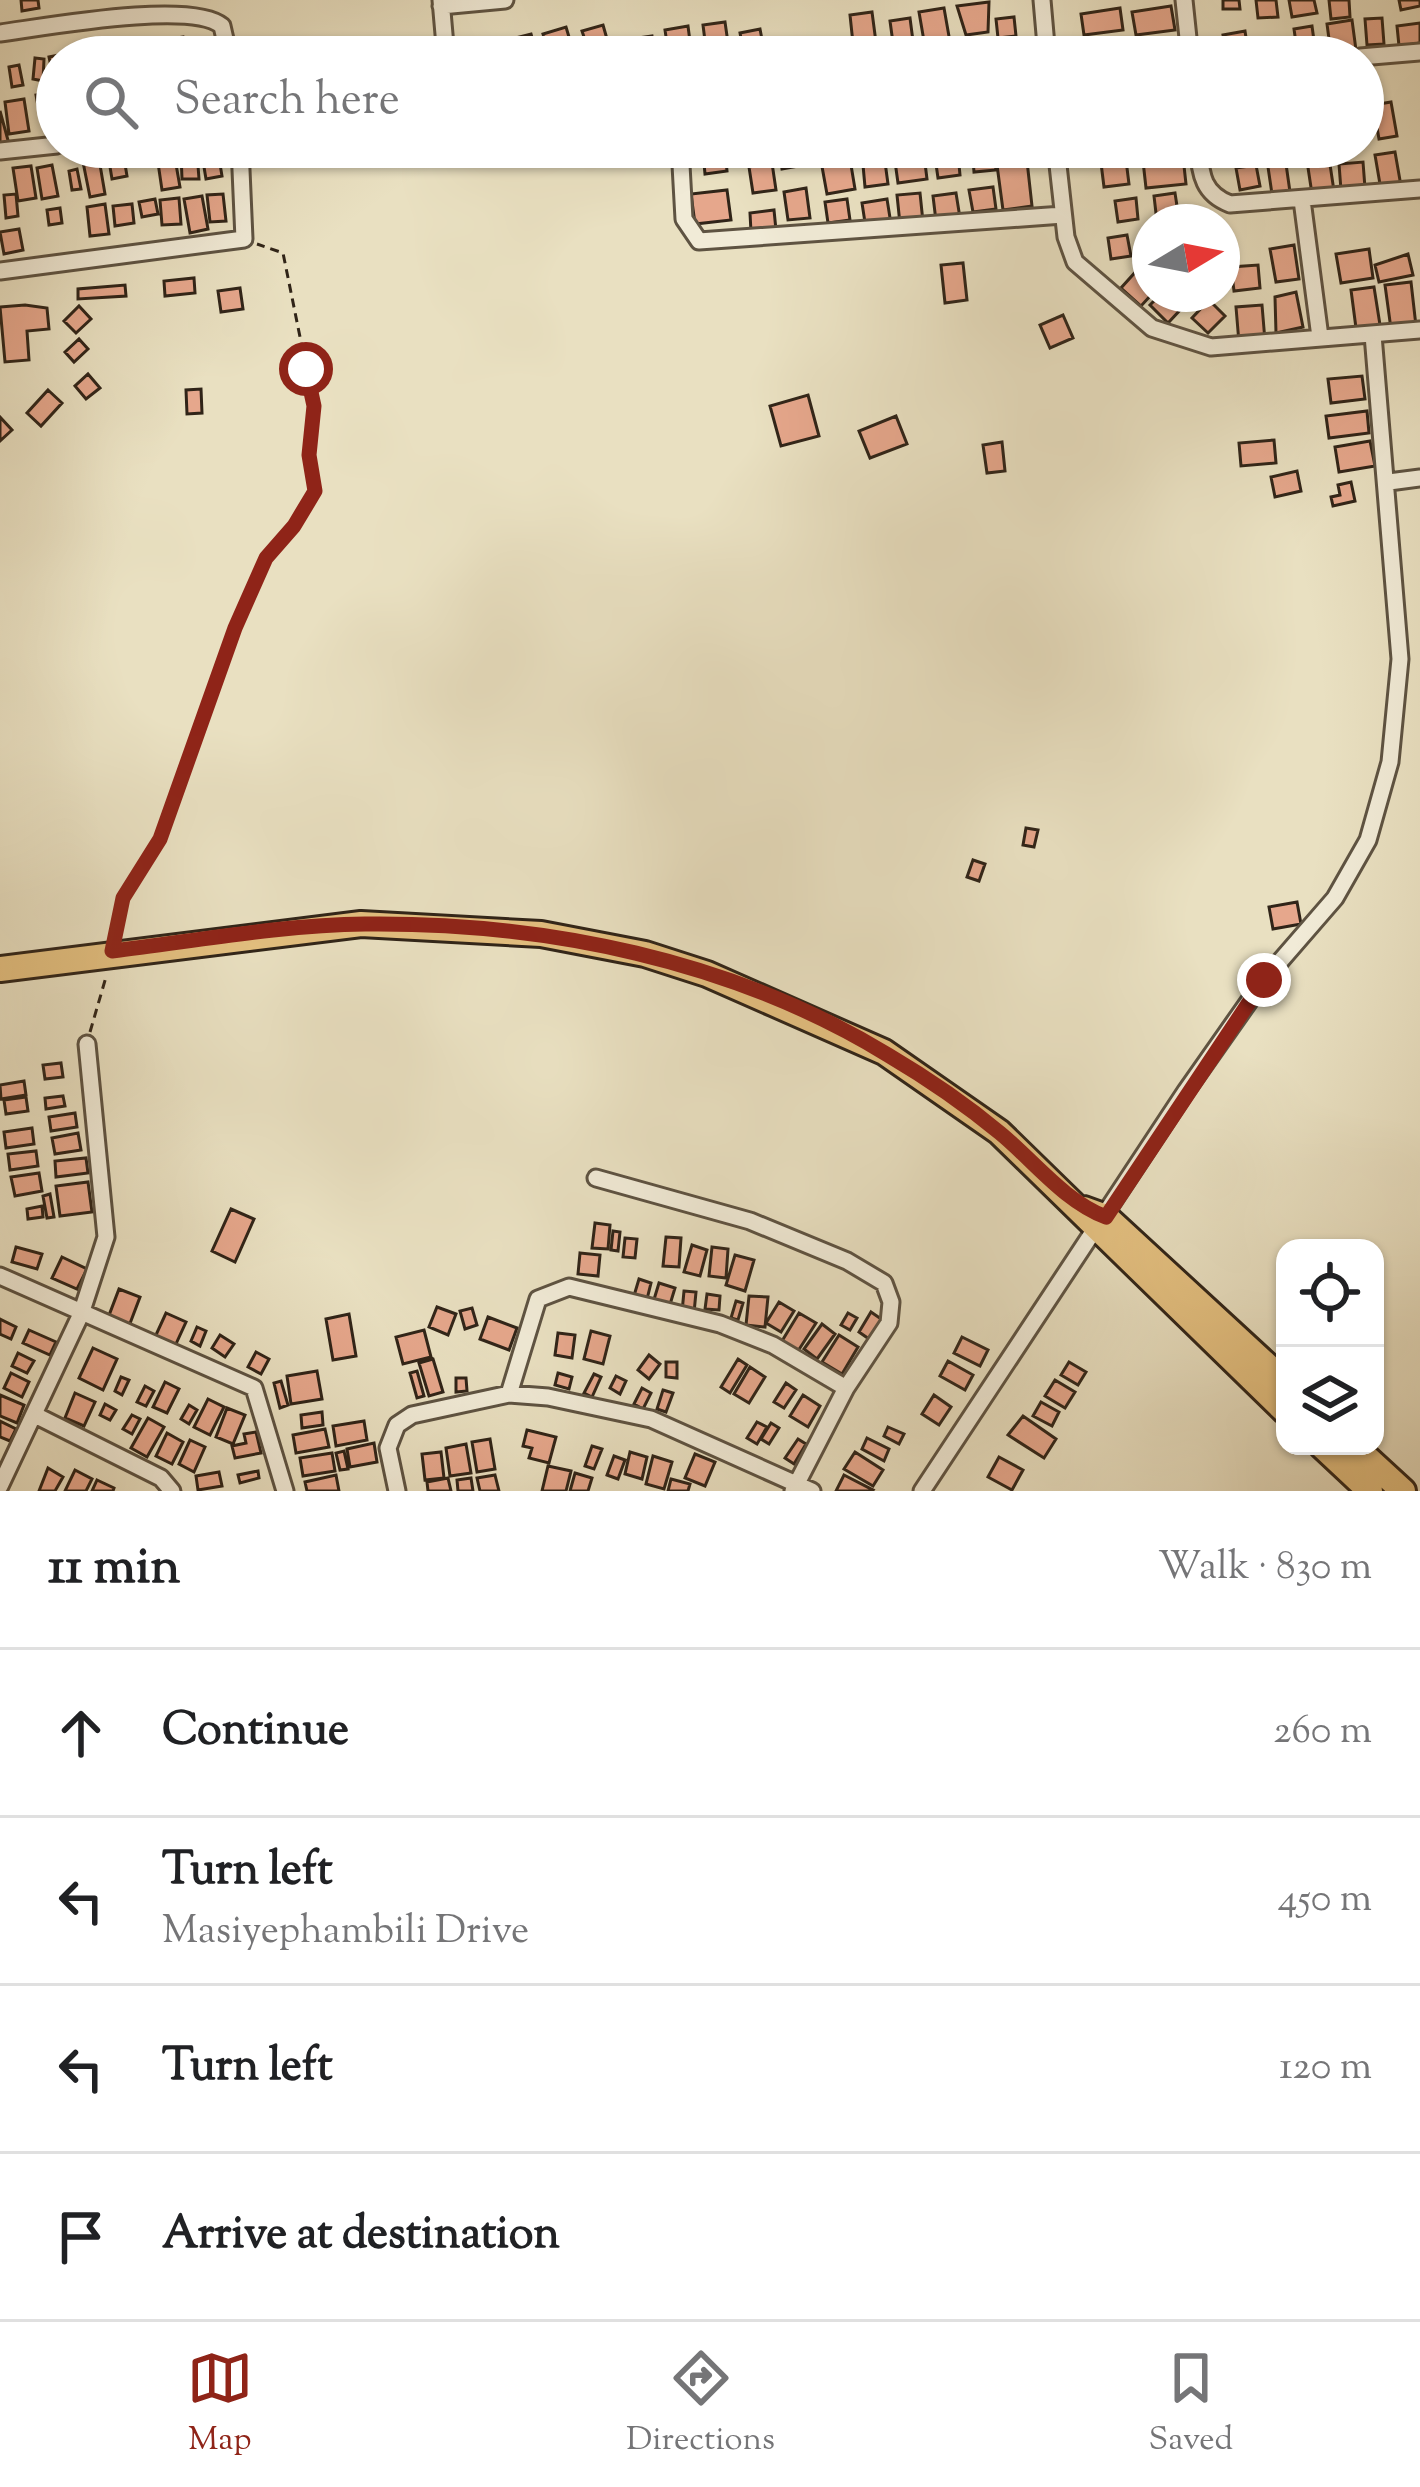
<!DOCTYPE html>
<html lang="en">
<head>
<meta charset="utf-8">
<style>
	:root { --surface:#fff; --page:#f2f2f2; --text:#202124; --muted:#757577; --line:#e0e0e0; --accent:#8f2418 }
	body { margin:0; font-family:"Sorts Mill Goudy",serif; background:var(--page); color:var(--text) }
	.controls { position:absolute; right:36px; bottom:36px; display:grid; overflow:hidden; border-radius:24px; box-shadow:0 3px 9px #0004 }
	.controls button { width:108px; height:108px; display:grid; place-items:center; padding:0; border:0; border-bottom:3px solid var(--line); background:var(--surface); color:var(--text); font:60px sans-serif }
	.compass { position:absolute; left:1132px; top:204px; width:108px; height:108px; border-radius:50%; background:var(--surface); box-shadow:0 3px 9px #0004; rotate:80deg }
	.stop { position:absolute; width:36px; height:36px; margin:-27px; border:9px solid #8f2418; border-radius:50%; background:#fff }
	.stop.end { background:#8f2418; border-color:#fff; box-shadow:0 3px 12px #0008 }
	.list { margin:0; padding:0; list-style:none }
	h2 { display:flex; justify-content:space-between; align-items:center; height:156px; margin:0; padding:0 48px; font-size:51px }
	h2 small { font-size:39px; font-weight:400; color:var(--muted) }
	.list li { display:grid; grid-template-columns:78px 1fr auto; gap:36px; align-items:center; box-sizing:border-box; height:168px; padding:0 48px; border-top:3px solid var(--line) }
	.list b { display:block; font-size:45px; white-space:nowrap }
	.list p { margin:0; font-size:39px; white-space:nowrap; color:var(--muted) }
	.list em { font-size:39px; font-style:normal; color:var(--muted) }
	.icon { flex:none; width:66px; height:66px; fill:none; stroke:currentColor; stroke-width:2; stroke-linecap:round; stroke-linejoin:round }
	.map { position:relative; flex:none; width:1420px; height:1491px; overflow:hidden }
	.search { position:absolute; background:var(--surface); box-shadow:0 3px 9px #0004; left:36px; right:36px; top:36px; height:132px; display:flex; align-items:center; gap:30px; box-sizing:border-box; padding:0 42px; border-radius:66px; color:var(--muted); font-size:45px }
	.sheet { height:828px; background:var(--surface) }
	nav { display:flex; justify-content:space-around; align-items:center; box-sizing:border-box; height:168px; border-top:3px solid var(--line); background:var(--surface); font-size:33px; color:var(--muted) }
	nav a { display:grid; justify-items:center; gap:6px }
	nav .on { color:var(--accent) }
	.map>svg:first-child { display:block }
</style>
</head>
<body>
<div class="map">
<svg width="1420" height="1491" viewBox="0 0 1420 1491">
	<rect width="100%" height="100%" fill="#e9e0c1"/>
	<filter id="stains"><feTurbulence type="fractalNoise" baseFrequency=".00167" numOctaves="4"/><feColorMatrix values="0 0 0 0 .2 0 0 0 0 .09 0 0 0 0 .02 0 0 0 .5 -.17"/></filter>
	<radialGradient id="worn" r=".72"><stop offset=".6" stop-color="#630" stop-opacity="0"/><stop offset="1" stop-color="#630" stop-opacity=".3"/></radialGradient>
	<!-- building -->
	<path fill="#e6a78c" stroke="#302418" stroke-width="3" d="M21,0h17l1,8 -17,3z
		M1223,0h16l1,9h-17z
		M1256,0h20l2,17 -20,1z
		M1289,0h25l3,13 -25,4z
		M1329,0h20l1,17 -19,2z
		M1399,0h21v6l-19,4z
		M989,2l-1,30 -22,3 -9,-29z
		M1171,6l4,24 -39,5 -4,-23z
		M944,8l6,34 -25,5 -6,-35z
		M1120,8l3,22 -39,5 -3,-21z
		M872,12l5,38 -23,3 -4,-38z
		M1014,17l2,19 -18,2 -2,-19z
		M910,18l3,23 -20,2 -3,-22z
		M1382,18l2,26 -17,1 -2,-26z
		M1352,20l4,30 -25,4 -4,-30z
		M725,22l5,35h-23l-4,-32z
		M1420,23v20l-21,3 -2,-20z
		M603,25l6,21 -20,6 -7,-21z
		M688,26l4,31h-23l-4,-27z
		M1312,26l3,22 -18,2 -3,-21z
		M566,27l9,30h-25l-7,-23z
		M760,29l4,21 -20,4 -4,-21z
		M1245,31l4,26h-22l-4,-22z
		M531,34l6,22 -22,1 -4,-18z
		M652,36l3,21h-21l-3,-18z
		M183,37l3,20h-18l-3,-17z
		M112,39l3,18h-19l-3,-15z
		M1279,40l4,16 -22,1 -3,-13z
		M1162,41l4,14 -23,2 -3,-11z
		M86,45l3,12h-18l-2,-9z
		M496,46l2,11h-20l-2,-7z
		M1126,46l2,11h-25l-1,-8z
		M64,54l-7,3 -4,19 -4,-19z
		M35,58l9,1 -1,22 -10,-2z
		M19,65l4,20 -11,2 -3,-20z
		M57,92v27l-3,1 -4,-27z
		M44,94l3,16 -8,2 -3,-17z
		M24,99l5,32 -20,3 -4,-32z
		M1391,102l6,34 -18,3 -6,-34z
		M0,111l9,33 -9,2z
		M779,147h22l3,18 -22,4z
		M848,147l7,42 -28,5 -8,-44z
		M893,147h30l4,32 -29,4z
		M972,147h21l3,23 -22,2z
		M1094,147h40v1l-39,5z
		M725,150l2,21 -22,3 -2,-21z
		M197,152l2,27h-17l-1,-26z
		M218,152l4,24 -16,3 -4,-24z
		M1395,152l6,34 -20,4 -6,-35z
		M174,153l6,34 -18,3 -5,-34z
		M958,154l2,21 -22,3 -3,-21z
		M1183,157l3,27 -40,4 -3,-27z
		M124,158l3,18 -15,3 -3,-18z
		M1329,158l5,33 -22,3 -5,-33z
		M99,159l6,35 -15,3 -7,-35z
		M1126,160l3,24 -25,3 -3,-24z
		M1027,161l5,45 -29,4 -6,-45z
		M885,162l3,22 -23,3 -2,-22z
		M1363,162l2,26 -24,2 -2,-26z
		M772,163l4,27 -23,3 -4,-26z
		M1286,164l4,28 -18,2 -4,-27z
		M52,165l6,31 -16,3 -5,-31z
		M1256,165l4,21 -20,4 -4,-22z
		M31,166l5,32 -18,3 -5,-33z
		M77,169l4,20 -9,1 -3,-19z
		M993,187l3,22 -23,3 -4,-22z
		M806,188l4,30 -22,2 -4,-28z
		M727,190l4,30 -36,4 -4,-30z
		M920,193l3,29 -23,2 -3,-29z
		M956,193l4,25 -24,3 -3,-25z
		M1175,193l4,26 -22,3 -3,-26z
		M16,194l2,22 -12,2 -2,-23z
		M223,194l3,27 -16,1 -3,-27z
		M202,196l6,33 -18,4 -6,-34z
		M179,198l2,26 -19,1 -2,-25z
		M1136,198l2,21 -20,3 -3,-21z
		M155,199l3,15 -16,3 -3,-15z
		M847,199l3,21 -22,3 -3,-21z
		M887,199l4,25 -25,5 -4,-26z
		M105,204l4,30 -19,2 -3,-29z
		M132,204l2,19 -19,3 -2,-20z
		M60,208l2,15 -13,2 -2,-15z
		M774,210l2,20 -25,2 -1,-19z
		M19,229l4,21 -19,4 -4,-22z
		M1127,235l4,21 -20,3 -3,-21z
		M1294,245l5,34 -23,3 -6,-33z
		M1369,249l4,29 -32,5 -5,-29z
		M1408,254l5,21 -34,7 -4,-17z
		M1148,258l4,36 -11,12 -20,-18z
		M963,263l4,37 -22,3 -4,-38z
		M1258,265l2,23 -26,3 -3,-24z
		M194,278l1,15 -30,3 -1,-15z
		M1411,282l5,44 -25,3 -6,-44z
		M125,285l1,11 -48,3v-10z
		M1374,287l6,38 -24,3 -5,-38z
		M240,288l3,21 -22,3 -3,-21z
		M1296,292l7,35 -27,6 -1,-36z
		M1161,294h34l-27,29 -18,-18z
		M1209,300l16,16 -17,17 -16,-15z
		M25,305l22,3 2,21 -22,2 2,29 -24,2 -5,-55z
		M1262,305l3,36 -26,2 -3,-36z
		M79,306l12,13 -15,14 -12,-12z
		M1063,315l10,23 -23,10 -10,-23z
		M79,339l9,10 -14,13 -9,-10z
		M88,374l12,14 -14,11 -11,-13z
		M1362,376l3,23 -34,4 -3,-24z
		M201,389l1,24 -15,1 -1,-24z
		M48,390l14,13 -21,23 -14,-13z
		M808,395l11,41 -38,10 -11,-40z
		M1367,411l2,22 -40,5 -3,-22z
		M896,416l11,28 -37,14 -11,-27z
		M0,417l12,13 -12,11z
		M1274,440l2,23 -35,3 -2,-23z
		M1370,441l5,25 -36,6 -4,-25z
		M1002,442l3,29 -18,2 -4,-28z
		M1297,471l4,20 -26,6 -4,-20z
		M1351,482l4,19 -22,5 -2,-9 9,-2 -2,-10z
		M1026,828l12,2 -4,17 -11,-2z
		M973,860l12,4 -6,17 -12,-4z
		M1297,902l4,22 -28,5 -4,-22z
		M61,1063l2,14 -18,2 -2,-14z
		M24,1081l2,14 -25,4 -1,-14z
		M63,1096l2,10 -19,3 -1,-11z
		M26,1097l2,14 -22,3 -2,-14z
		M75,1113l2,14 -26,4 -2,-14z
		M32,1128l2,16 -28,4 -2,-16z
		M78,1133l3,17 -26,4 -3,-16z
		M36,1151l2,15 -28,4 -2,-16z
		M86,1158l2,15 -32,4 -1,-16z
		M39,1173l3,18 -27,5 -4,-19z
		M88,1182l4,30 -32,4 -4,-30z
		M50,1194l4,23 -7,1 -4,-22z
		M42,1206l1,11 -15,2 -1,-10z
		M231,1209l23,10 -19,43 -23,-11z
		M595,1223l15,2 -2,24 -16,-1z
		M613,1231l7,1 -2,19 -7,-1z
		M666,1237l15,1 -2,29 -16,-1z
		M625,1238l12,1 -2,19 -12,-1z
		M692,1245l15,5 -7,26 -16,-4z
		M16,1247l26,7 -5,15 -25,-7z
		M712,1247l16,2 -2,29 -17,-2z
		M580,1253l20,2 -2,21 -20,-2z
		M735,1255l19,5 -9,31 -19,-6z
		M62,1257l25,12 -10,20 -25,-11z
		M639,1279l12,4 -5,20 -13,-4z
		M659,1283l16,5 -7,23 -16,-5z
		M119,1289l21,8 -11,29 -21,-8z
		M684,1291l12,1 -2,21 -12,-1z
		M707,1294l13,2 -1,14 -14,-1z
		M749,1296l19,1 -3,30 -19,-2z
		M736,1301l7,2 -5,17 -7,-2z
		M779,1302l15,9 -13,21 -15,-9z
		M437,1307l19,7 -8,21 -19,-8z
		M472,1308l5,17 -12,4 -5,-18z
		M871,1312l13,9 -12,20 -13,-9z
		M166,1313l20,9 -11,24 -20,-9z
		M799,1313l17,10 -18,28 -16,-10z
		M848,1313l9,5 -7,12 -9,-5z
		M349,1314l7,42 -23,4 -7,-41z
		M488,1317l29,11 -8,22 -29,-11z
		M0,1319l16,8 -5,12 -11,-5z
		M822,1324l13,10 -18,25 -13,-10z
		M197,1327l9,4 -6,15 -9,-5z
		M29,1330l27,12 -6,13 -27,-12z
		M424,1330l7,27 -28,7 -7,-27z
		M591,1331l19,5 -7,28 -19,-5z
		M558,1333l17,2 -3,23 -17,-3z
		M220,1335l14,9 -9,13 -13,-9z
		M839,1335l19,12 -16,27 -20,-12z
		M962,1337l26,13 -8,16 -26,-13z
		M93,1348l24,11 -14,31 -24,-12z
		M256,1352l13,7 -8,15 -13,-7z
		M18,1353l16,8 -7,12 -15,-7z
		M649,1355l11,9 -11,15 -11,-9z
		M433,1359l10,33 -14,4 -10,-33z
		M738,1359l9,6 -17,28 -9,-6z
		M948,1361l25,14 -8,15 -25,-14z
		M666,1362h11v16l-11,-1z
		M1069,1362l17,10 -8,13 -17,-10z
		M750,1367l15,10 -16,26 -15,-9z
		M317,1371l5,28 -31,5 -4,-28z
		M417,1371l7,25 -7,2 -7,-25z
		M11,1373l18,9 -7,15 -18,-9z
		M558,1373l14,4 -3,12 -14,-4z
		M594,1374l7,3 -9,20 -8,-4z
		M616,1376l10,5 -6,13 -10,-6z
		M121,1377l8,3 -7,15 -7,-4z
		M456,1378h10l1,13 -11,1z
		M1055,1380l20,12 -10,16 -20,-12z
		M281,1381l7,24 -8,3 -6,-25z
		M165,1382l14,7 -12,24 -14,-6z
		M786,1383l10,7 -12,18 -10,-6z
		M145,1386l9,5 -8,15 -9,-4z
		M642,1388l9,5 -8,16 -9,-5z
		M663,1390l10,3 -7,19 -9,-3z
		M75,1393l20,9 -11,24 -19,-8z
		M0,1395l24,10 -7,18 -17,-7z
		M803,1395l17,11 -12,21 -18,-11z
		M934,1395l17,12 -12,18 -17,-11z
		M208,1399l16,8 -14,28 -16,-8z
		M1041,1402l18,10 -7,14 -19,-10z
		M105,1404l11,6 -6,10 -10,-5z
		M189,1405l8,5 -8,14 -8,-5z
		M227,1408l18,7 -12,29 -17,-7z
		M322,1412l1,13 -21,3 -1,-13z
		M132,1415l8,4 -8,15 -9,-5z
		M1023,1416l33,23 -12,19 -36,-23z
		M148,1418l16,9 -17,30 -16,-9z
		M0,1421l16,8 -6,12 -10,-4z
		M364,1421l3,19 -31,6 -3,-20z
		M757,1422l10,5 -10,17 -10,-6z
		M771,1423l8,5 -10,16 -8,-5z
		M888,1427l16,7 -5,10 -15,-8z
		M325,1429l4,18 -33,6 -3,-18z
		M527,1430l29,7 -7,26 -20,-5 3,-10 -9,-2z
		M256,1432l5,21 -26,5 -3,-12 14,-3 -2,-9z
		M167,1433l16,9 -11,22 -16,-8z
		M867,1438l22,11 -5,12 -22,-12z
		M490,1439l5,30 -18,3 -5,-30z
		M798,1439l8,5 -12,20 -9,-6z
		M190,1440l15,7 -11,25 -15,-8z
		M374,1443l3,19 -27,5 -3,-18z
		M466,1444l5,29 -21,3 -4,-28z
		M592,1446l10,3 -8,20 -9,-3z
		M344,1451l4,18 -8,1 -4,-17z
		M441,1452l3,26 -19,2 -3,-26z
		M630,1452l17,5 -5,22 -17,-5z
		M855,1452l28,18 -10,16 -29,-17z
		M332,1453l3,18 -32,5 -3,-18z
		M695,1454l20,8 -10,24 -20,-8z
		M614,1456l11,4 -7,19 -11,-4z
		M653,1456l19,6 -8,27 -18,-5z
		M999,1457l24,13 -11,20 -24,-13z
		M548,1466l23,5 -5,20h-24z
		M48,1468l15,9 -8,14h-16z
		M75,1470l17,9 -6,12h-21z
		M258,1471l1,7 -19,5 -2,-8z
		M219,1472l3,14 -24,4 -2,-14z
		M575,1473l17,5 -4,13h-18z
		M336,1475l3,16h-32l-2,-9z
		M495,1475l4,16h-19l-3,-13z
		M844,1475l29,15 -1,1h-36z
		M448,1478l3,13h-23l-1,-9z
		M471,1478l2,13h-15l-1,-11z
		M671,1479l19,5 -2,7h-20z
		M97,1480l17,8 -1,3h-21z"/>
	<g fill="none" stroke-linecap="round" stroke-linejoin="round">
		<!-- minor casing -->
		<g stroke="#5e5342" stroke-width="21">
			<path id="minor" d="M441,0l5,57
				M1042,0l5,57
				M1184,0l6,57
				M441,6l64,-6
				M0,33c45,-6 192,-33 222,-7l7,31
				M1360,57l60,-5
				M680,147l4,72 15,22 364,-26
				M1056,147l10,90 9,25 77,66 59,19 209,-17
				M1198,147c3,27 4,46 32,57l190,-15
				M0,151l57,-6
				M1302,200l18,137
				M0,271l244,-32 -4,-92
				M1389,482l31,-4
				M596,1178l154,43 97,40 37,22 7,19 -2,21 -43,65 -53,103
				M0,1276l254,112 31,103
				M509,1394l29,-95 31,-12 151,37 53,21 73,43
				M35,1415l126,63 11,13
				M0,1486l81,-172 25,-77 -19,-193
				M397,1491l-9,-43 9,-23 15,-10 97,-21 39,3 103,22 161,72
				M922,1491l264,-400 78,-111 71,-82 33,-58 22,-78 10,-103 -27,-324"/>
		</g>
		<!-- primary casing -->
		<g stroke="#302418" stroke-width="30">
			<path id="primary" d="M0,969l361,-45 180,10 104,20 62,20 177,78 115,80 286,279
				M1084,1209l22,8 179,165
				M1322,1446l48,45
				M1354,1446l49,45"/>
		</g>
		<!-- path -->
		<path stroke="#302418" stroke-width="3" stroke-dasharray="9 6" stroke-linecap="butt" d="M116,933l7,-35 36,-59 76,-211 31,-70 49,-67 -6,-36 5,-49 -31,-153 -26,-9
			M90,1032l16,-55"/>
		<!-- minor -->
		<use href="#minor" stroke="#f1ebd7" stroke-width="15"/>
		<!-- primary -->
		<use href="#primary" stroke="#e4c080" stroke-width="24"/>
	</g>
	<g fill="none" stroke-linecap="round" stroke-linejoin="round">
		<!-- route -->
		<path stroke="#8f2418" stroke-width="15" d="M306,369l8,37 -5,49 6,36 -21,35 -28,32 -31,70 -75,211 -37,59 -11,53c83,-10 169,-26 253,-27 180,-2 368,36 523,131 39,23 77,49 112,78 34,28 64,68 106,84l158,-237"/>
	</g>
	<rect width="100%" height="100%" filter="url(#stains)"/>
	<rect width="100%" height="100%" fill="url(#worn)"/>
</svg>
<div class="controls">
<button><svg class="icon" aria-label="locate" viewBox="0 0 24 24"><circle cx="12" cy="12" r="6"/><path d="M12 2v4M12 18v4M2 12h4M18 12h4"/></svg></button>
<button><svg class="icon" aria-label="layers" viewBox="0 0 24 24"><path d="M12 4l9 5-9 5-9-5zM3 14l9 5 9-5"/></svg></button>
</div>
<svg class="compass" viewBox="-18 -18 36 36"><path d="M0-13l5 13h-10z" fill="#e53935"/><path d="M0 13l5-13h-10z" fill="#757577"/></svg>
<div class="stop" style="left:306px;top:369px"></div>
<div class="stop end" style="left:1264px;top:980px"></div>
<div class="search"><svg class="icon" aria-label="search" viewBox="0 0 24 24"><circle cx="10" cy="10" r="6"/><path d="M15 15l6 6"/></svg>Search here</div>
</div>
<section class="sheet">
<h2>11 min<small>Walk · 830 m</small></h2>
<ul class="list">
<li><svg class="icon" aria-label="ahead" viewBox="0 0 24 24"><path d="M12 20V5M6 11l6-6 6 6"/></svg><div><b>Continue</b></div><em>260 m</em></li>
<li><svg class="icon" aria-label="left" viewBox="0 0 24 24"><path d="M17 20v-9H6M10 6l-5 5 5 5"/></svg><div><b>Turn left</b><p>Masiyephambili Drive</p></div><em>450 m</em></li>
<li><svg class="icon" aria-label="left" viewBox="0 0 24 24"><path d="M17 20v-9H6M10 6l-5 5 5 5"/></svg><div><b>Turn left</b></div><em>120 m</em></li>
<li><svg class="icon" aria-label="arrive" viewBox="0 0 24 24"><path d="M6 21V4h12l-3 4 3 4H6"/></svg><div><b>Arrive at destination</b></div></li>
</ul>
</section>
<nav>
<a class="on"><svg class="icon" aria-label="map" viewBox="0 0 24 24"><path d="M3 6l6-2 6 2 6-2v14l-6 2-6-2-6 2zM9 4v14M15 6v14"/></svg>Map</a>
<a><svg class="icon" aria-label="directions" viewBox="0 0 24 24"><path d="M12 3l9 9-9 9-9-9zM9 14v-3h6M13 9l2 2-2 2"/></svg>Directions</a>
<a><svg class="icon" aria-label="saved" viewBox="0 0 24 24"><path d="M7 4h10v16l-5-4-5 4z"/></svg>Saved</a>
</nav>
</body>
</html>
